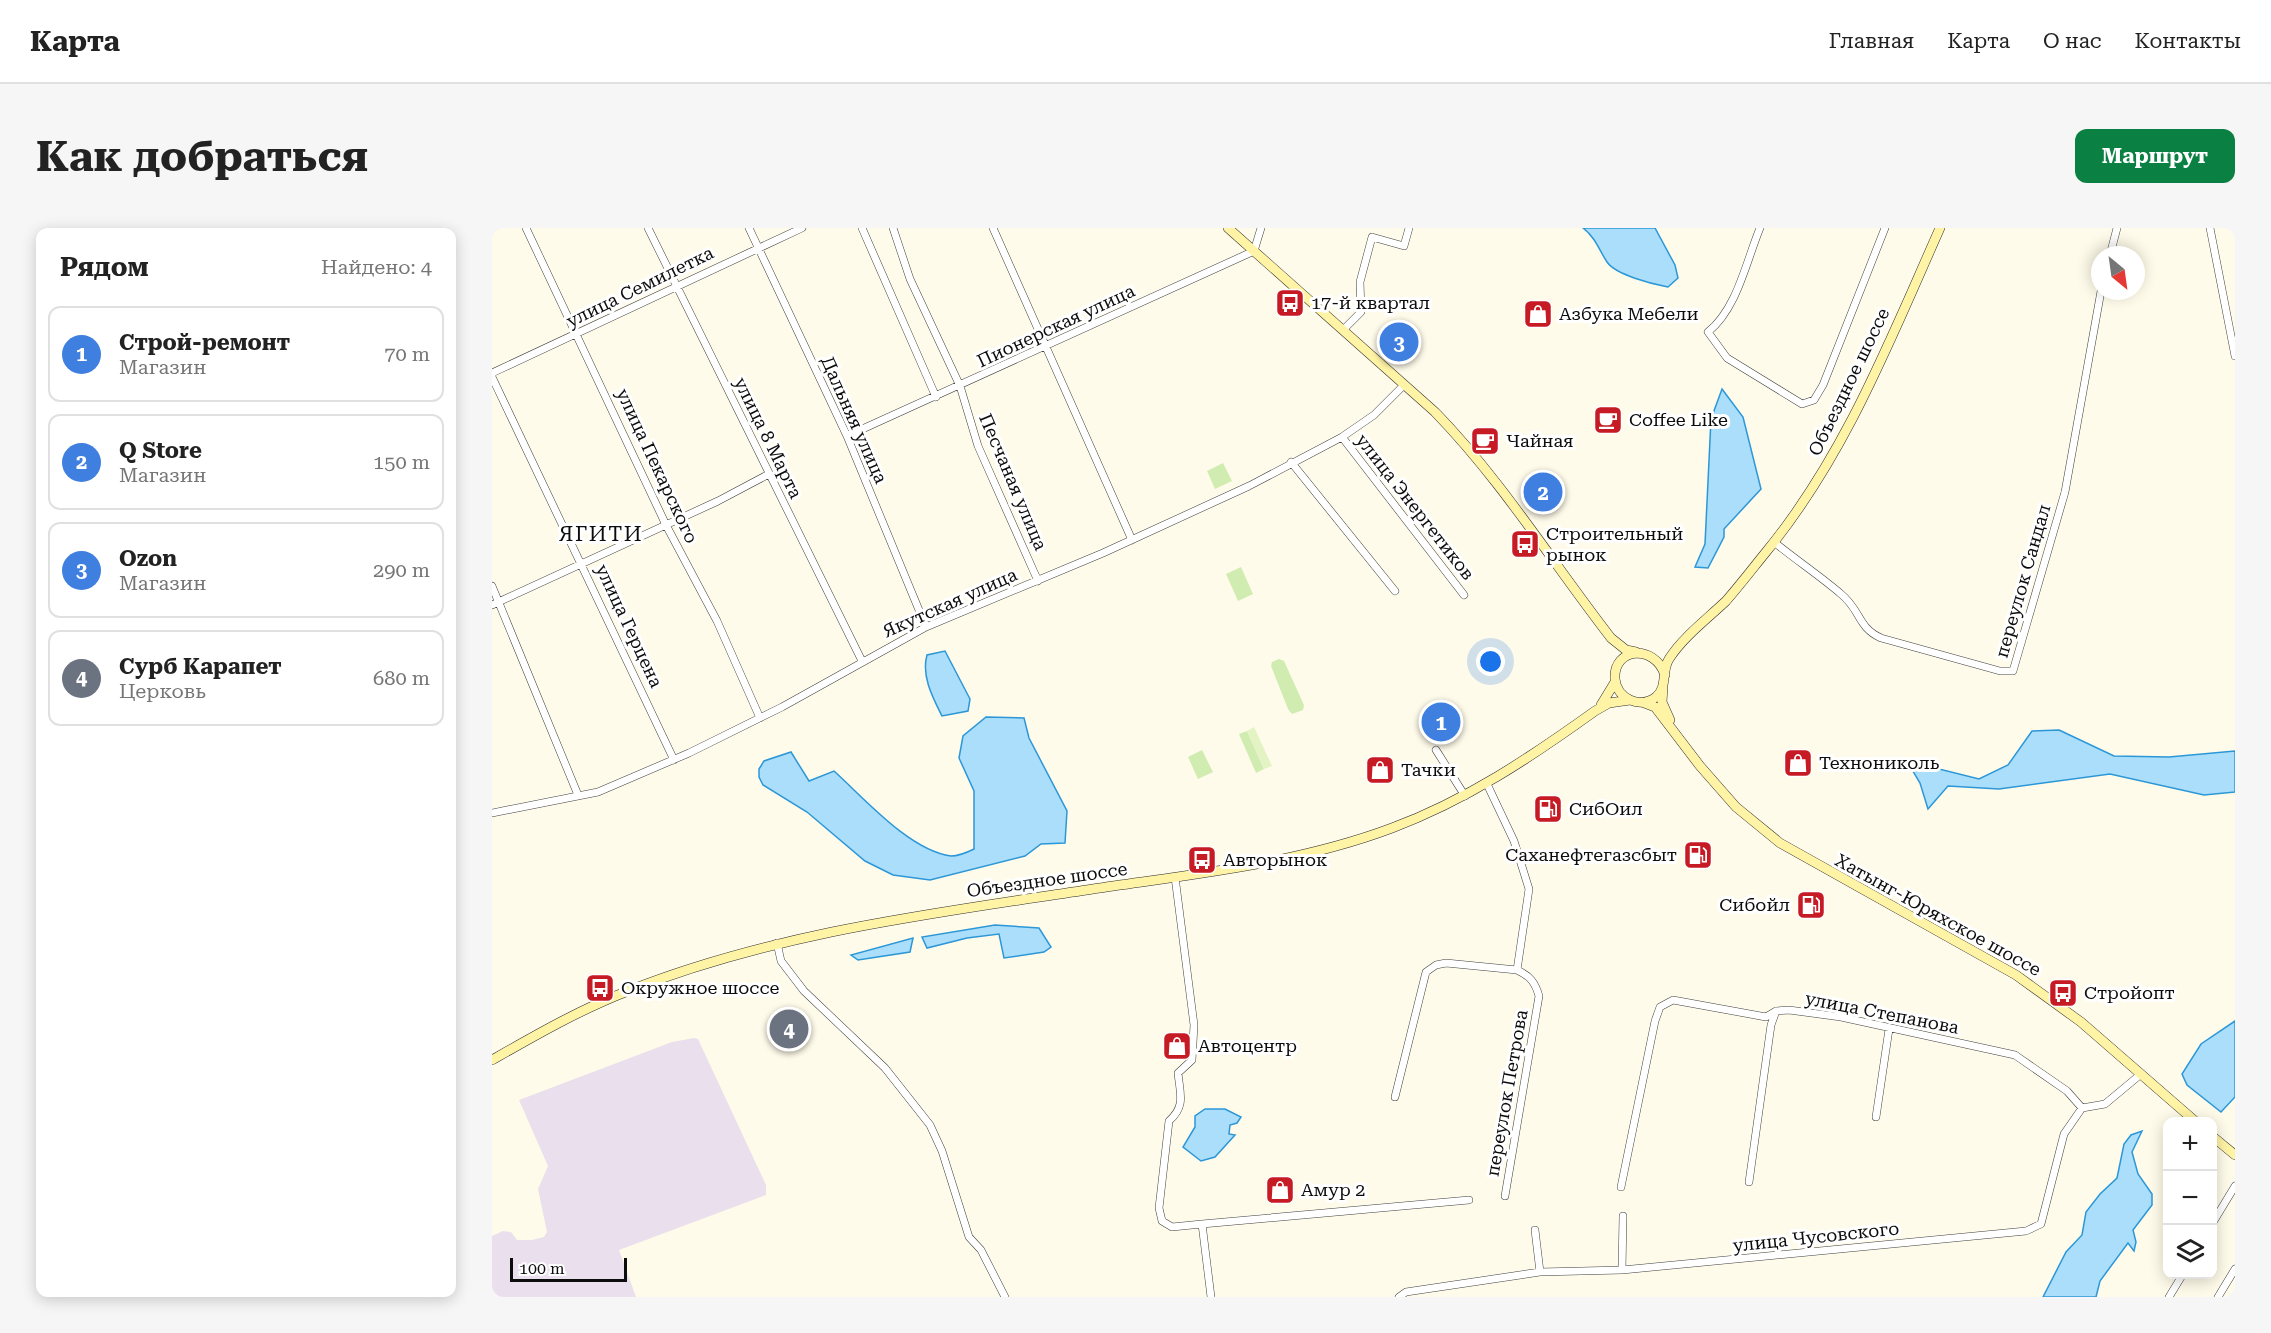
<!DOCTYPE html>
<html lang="ru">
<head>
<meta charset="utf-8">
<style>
	:root { --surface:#fff; --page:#f6f6f6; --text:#222; --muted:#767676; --line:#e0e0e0; --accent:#0b8043 }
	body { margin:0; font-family:"Roboto Serif",serif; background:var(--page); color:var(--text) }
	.controls { position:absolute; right:18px; bottom:18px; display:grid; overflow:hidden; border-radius:12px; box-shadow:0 3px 15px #0003 }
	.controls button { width:54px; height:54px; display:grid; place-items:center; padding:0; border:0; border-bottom:2px solid var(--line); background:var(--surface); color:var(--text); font:30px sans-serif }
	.compass { position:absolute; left:1599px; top:18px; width:54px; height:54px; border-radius:50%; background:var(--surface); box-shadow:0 3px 15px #0003; rotate:151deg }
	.scale { position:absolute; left:18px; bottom:15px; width:117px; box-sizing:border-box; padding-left:6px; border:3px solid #0c0c0c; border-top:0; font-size:16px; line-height:21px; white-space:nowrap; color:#0c0c0c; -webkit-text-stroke:4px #fff; paint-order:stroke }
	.you { position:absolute; left:999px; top:434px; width:21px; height:21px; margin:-15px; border:4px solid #fff; border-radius:50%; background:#1a73e8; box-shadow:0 0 0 9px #1a73e833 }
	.badge { display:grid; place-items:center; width:39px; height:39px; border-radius:50%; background:var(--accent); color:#fff; font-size:20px; font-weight:700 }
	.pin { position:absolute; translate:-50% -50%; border:3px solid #fff; box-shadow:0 2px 6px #0006 }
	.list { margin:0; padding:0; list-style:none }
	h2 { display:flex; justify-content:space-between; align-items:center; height:78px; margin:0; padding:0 24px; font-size:26px }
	h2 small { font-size:20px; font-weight:400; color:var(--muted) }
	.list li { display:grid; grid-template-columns:39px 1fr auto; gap:18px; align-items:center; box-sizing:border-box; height:96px; margin:0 12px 12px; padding:0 12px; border:2px solid var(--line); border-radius:12px }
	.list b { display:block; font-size:22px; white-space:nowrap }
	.list p { margin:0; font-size:20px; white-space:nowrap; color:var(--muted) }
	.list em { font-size:20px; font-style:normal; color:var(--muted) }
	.icon { flex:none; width:33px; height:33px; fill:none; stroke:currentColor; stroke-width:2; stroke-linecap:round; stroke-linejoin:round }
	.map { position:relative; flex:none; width:1743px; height:1069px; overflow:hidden; border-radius:12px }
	header { display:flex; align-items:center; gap:36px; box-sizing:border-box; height:84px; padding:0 30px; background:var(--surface); border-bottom:2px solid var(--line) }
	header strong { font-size:28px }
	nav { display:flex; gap:33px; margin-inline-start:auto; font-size:21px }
	.intro { display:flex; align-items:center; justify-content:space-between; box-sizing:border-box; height:144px; padding:0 36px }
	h1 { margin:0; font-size:42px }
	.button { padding:15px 27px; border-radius:12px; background:var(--accent); color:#fff; font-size:21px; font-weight:700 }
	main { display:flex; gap:36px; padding:0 36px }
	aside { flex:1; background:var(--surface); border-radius:12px; box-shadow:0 3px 15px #0003 }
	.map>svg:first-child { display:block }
</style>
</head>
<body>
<header>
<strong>Карта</strong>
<nav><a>Главная</a><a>Карта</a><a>О нас</a><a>Контакты</a></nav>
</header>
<div class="intro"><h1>Как добраться</h1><a class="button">Маршрут</a></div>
<main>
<aside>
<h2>Рядом<small>Найдено: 4</small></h2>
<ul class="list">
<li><span class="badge" style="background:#3f7fe0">1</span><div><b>Строй-ремонт</b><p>Магазин</p></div><em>70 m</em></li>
<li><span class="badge" style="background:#3f7fe0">2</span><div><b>Q Store</b><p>Магазин</p></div><em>150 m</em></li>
<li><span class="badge" style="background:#3f7fe0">3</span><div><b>Ozon</b><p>Магазин</p></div><em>290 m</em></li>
<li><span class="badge" style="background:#6b7280">4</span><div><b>Сурб Карапет</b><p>Церковь</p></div><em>680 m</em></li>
</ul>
</aside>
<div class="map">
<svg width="1743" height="1069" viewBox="0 0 1743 1069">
	<rect width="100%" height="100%" fill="#fffbea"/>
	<!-- industrial -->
	<path fill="#eadfec" d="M202,810l4,1 68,146v10l-147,55 17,47h-144v-61l11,-5 8,1 6,8h15l12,-3 3,-5 -9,-43 10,-23 -29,-66 153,-58z"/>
	<!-- green -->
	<path fill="#d1ecb1" d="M731,235l9,18 -17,8 -8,-18z
		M749,339l12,27 -15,7 -12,-27z
		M787,431l5,2 20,44 -1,5 -11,4 -4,-5 -17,-43 1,-4z
		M755,503l17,38 -8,4 -17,-39z
		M710,522l11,22 -15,7 -10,-22z"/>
	<!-- pitch -->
	<path fill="#e3f3c4" d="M762,499l18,39 -8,3 -17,-38z"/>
	<!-- water -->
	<path fill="#abdefb" stroke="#2c97d7" stroke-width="1.5" d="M1091,0h72l20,37 3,13 -10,9c-16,-3 -52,-12 -61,-25 -8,-12 -11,-24 -24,-34z
		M1230,161l21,28 18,72 -37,40v8l-16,31 -13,-1 10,-23 6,-125z
		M453,423l25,48 -2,12 -26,5c-9,-18 -21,-40 -15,-61z
		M494,489l38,1 5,20 38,73 -2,32 -24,1 -16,12 -95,24 -37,-5 -28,-14 -58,-49 -44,-27 -4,-8v-8l5,-8 27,-9 18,29 25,-10c30,27 75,79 117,85 7,0 17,-4 23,-7v-58l-15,-33 4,-22z
		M1567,502l55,26 55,1 66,-6v41l-31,3 -94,-21 -111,15 -51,-3 -20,23 -8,-26 -13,-22 72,18 29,-14 24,-34z
		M503,697l44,3 12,19 -7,5 -40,6 -5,-24 -32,4 -40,10 -5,-11z
		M421,710l-3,14 -52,8 -7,-5z
		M1743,793v76l-14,15 -34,-27 -5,-11 19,-30z
		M713,881h20l16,8 -4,6 -7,2 -1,9 6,1 -20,22 -14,4 -18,-14 12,-20v-11z
		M1650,903l-10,21 6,22 14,20v11l-19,25 3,12 -2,9 -6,-8 -28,38 -4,16h-53l23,-45 16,-17 4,-23 14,-18 17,-16 7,-34 7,-9z"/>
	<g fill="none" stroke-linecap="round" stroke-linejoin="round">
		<!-- minor casing -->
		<g stroke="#3f3f3f" stroke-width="8">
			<path id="minor" d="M34,0l140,297 51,96 43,97
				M156,0l214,433
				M257,0l98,208 79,191
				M370,0l74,169
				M401,0l17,51 50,107 18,60 60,135
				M501,0l139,312
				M1268,0c-14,34 -23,81 -52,104l19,26 75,46 12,-4 9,-15 62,-157
				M1718,0l25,128
				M1618,27l7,-27
				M851,102l18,-18 -1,-30 12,-45 32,9 5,-18
				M0,145l310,-145
				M0,149l182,383
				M355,208l407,-185 7,-23
				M850,209l122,158
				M799,234l104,129
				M1282,314c22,18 46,34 67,52 20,16 16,33 40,44l119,33h13l52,-179 36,-201
				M0,358l86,209
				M0,377l226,-104 51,-27
				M944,522l29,46
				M0,585l106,-21 91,-39 93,-46 144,-80 177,-74 146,-67 93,-49 32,-22 30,-30
				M683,649l19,148 -2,35 -14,13c2,21 8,33 -9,48l-10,87 3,13 10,6 30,-3
				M285,715l4,18 23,30 81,77 45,57 12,26 27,86 12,13 24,47
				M903,869l31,-125 10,-7 10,-2 71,7 12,-81 -15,-48 -27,-57
				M1384,889l13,-88
				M1257,954l22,-157 5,-14
				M1129,959l34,-166 5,-14 13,-7 93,17 10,-6 13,-1 52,7 174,38 52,36 15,17
				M1013,968l34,-200c-4,-14 -9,-20 -22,-26
				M1720,996l23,-38
				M1043,1002l5,42
				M1130,1042l1,-54
				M719,1069l-9,-73 267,-24
				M907,1069l7,-5 134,-20 82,-2 404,-39 15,-7 23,-90 18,-26 23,-4 36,-30
				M1677,1069l14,-23
				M1726,1069l17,-28"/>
		</g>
		<!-- secondary casing -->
		<g stroke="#2e2e2e" stroke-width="10">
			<path id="secondary" d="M736,0l207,184c67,69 117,150 176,226l15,12 10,2
				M1173,447c-10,-31 -52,-28 -50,4 2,20 25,30 41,18 12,-10 5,-26 13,-38 14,-22 38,-40 57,-58 14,-16 27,-33 40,-49 79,-96 124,-212 174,-324
				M1171,459l-1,15 8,18
				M1150,474l13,5 45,59 36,41 44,36 236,132 65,47 115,100
				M1109,477l14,-23
				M0,832c44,-25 89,-51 136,-69 149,-59 308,-78 465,-102 101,-15 203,-25 299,-61 75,-28 139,-71 203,-117l14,-8 21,-3
				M1720,908l23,19"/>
		</g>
		<!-- minor -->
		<use href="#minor" stroke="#fff" stroke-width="7"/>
		<!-- secondary -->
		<use href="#secondary" stroke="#fff3a5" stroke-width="9"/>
	</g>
	<!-- icons -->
	<defs>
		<g id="bus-square" transform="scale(1.5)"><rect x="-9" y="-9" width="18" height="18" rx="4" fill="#c61a25" stroke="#fff"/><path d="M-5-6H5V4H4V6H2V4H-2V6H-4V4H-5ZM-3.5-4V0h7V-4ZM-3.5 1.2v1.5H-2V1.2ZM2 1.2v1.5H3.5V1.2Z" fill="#fff"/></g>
		<g id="shop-square" transform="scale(1.5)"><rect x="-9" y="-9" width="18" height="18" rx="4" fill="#c61a25" stroke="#fff"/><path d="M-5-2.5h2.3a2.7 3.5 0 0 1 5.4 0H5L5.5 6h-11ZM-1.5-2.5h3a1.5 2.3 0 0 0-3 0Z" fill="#fff"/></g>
		<g id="cafe-square" transform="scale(1.5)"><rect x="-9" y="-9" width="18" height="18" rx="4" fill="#c61a25" stroke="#fff"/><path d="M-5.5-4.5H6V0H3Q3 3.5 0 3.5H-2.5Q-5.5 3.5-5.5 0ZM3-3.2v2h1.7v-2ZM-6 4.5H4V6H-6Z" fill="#fff"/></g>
		<g id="fuel-square" transform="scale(1.5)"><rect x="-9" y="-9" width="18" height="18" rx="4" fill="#c61a25" stroke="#fff"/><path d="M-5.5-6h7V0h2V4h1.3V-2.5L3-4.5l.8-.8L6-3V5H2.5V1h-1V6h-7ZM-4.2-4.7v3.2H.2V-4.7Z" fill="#fff"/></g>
	</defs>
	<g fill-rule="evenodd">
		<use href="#bus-square" x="798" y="75"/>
		<use href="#shop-square" x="1046" y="86"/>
		<use href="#cafe-square" x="1116" y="192"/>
		<use href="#cafe-square" x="993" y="213"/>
		<use href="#bus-square" x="1033" y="316"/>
		<use href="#shop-square" x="1306" y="535"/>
		<use href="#shop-square" x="888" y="542"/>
		<use href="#fuel-square" x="1056" y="581"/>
		<use href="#fuel-square" x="1206" y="627"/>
		<use href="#bus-square" x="710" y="632"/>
		<use href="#fuel-square" x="1319" y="677"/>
		<use href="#bus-square" x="108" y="760"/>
		<use href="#bus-square" x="1571" y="765"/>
		<use href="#shop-square" x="685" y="818"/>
		<use href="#shop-square" x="788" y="962"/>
	</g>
	<g text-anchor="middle" stroke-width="6" stroke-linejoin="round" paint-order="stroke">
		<!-- street labels -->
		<g font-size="18" fill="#0c0c0c" stroke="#fff">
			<text transform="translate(148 59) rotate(-26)" y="6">улица Семилетка</text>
			<text transform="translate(564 98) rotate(-25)" y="6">Пионерская улица</text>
			<text transform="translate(1357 154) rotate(-64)" y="6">Объездное шоссе</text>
			<text transform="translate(362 192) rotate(66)" y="6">Дальняя улица</text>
			<text transform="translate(276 210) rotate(64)" y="6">улица 8 Марта</text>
			<text transform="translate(165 238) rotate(65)" y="6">улица Пекарского</text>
			<text transform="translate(521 254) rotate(67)" y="6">Песчаная улица</text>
			<text transform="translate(923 279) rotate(52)" y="6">улица Энергетиков</text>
			<text transform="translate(1531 353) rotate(-74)" y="6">переулок Сандал</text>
			<text transform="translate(458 375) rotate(-24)" y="6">Якутская улица</text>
			<text transform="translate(137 398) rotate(65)" y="6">улица Герцена</text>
			<text transform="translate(555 652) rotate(-8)" y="6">Объездное шоссе</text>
			<text transform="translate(1446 687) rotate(29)" y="6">Хатынг-Юряхское шоссе</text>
			<text transform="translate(1390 785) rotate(11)" y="6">улица Степанова</text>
			<text transform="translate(1015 865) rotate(-80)" y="6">переулок Петрова</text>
			<text transform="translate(1324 1009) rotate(-6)" y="6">улица Чусовского</text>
		</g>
		<!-- poi labels -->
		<g font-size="18" fill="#0c0c0c" stroke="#fff" text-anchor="start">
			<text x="819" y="81">17-й квартал</text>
			<text x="1067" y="92">Азбука Мебели</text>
			<text x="1137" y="198">Coffee Like</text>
			<text x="1014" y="219">Чайная</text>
			<text x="1054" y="312">Строительный<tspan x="1054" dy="21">рынок</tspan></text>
			<text x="1327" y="541">Технониколь</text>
			<text x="909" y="548">Тачки</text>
			<text x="1077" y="587">СибОил</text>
			<text x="1185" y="633" text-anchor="end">Саханефтегазсбыт</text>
			<text x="731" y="638">Авторынок</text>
			<text x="1298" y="683" text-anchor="end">Сибойл</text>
			<text x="129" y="766">Окружное шоссе</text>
			<text x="1592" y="771">Стройопт</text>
			<text x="706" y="824">Автоцентр</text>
			<text x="809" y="968">Амур 2</text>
		</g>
		<!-- quarter labels -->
		<g font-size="21" letter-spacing="1.5" fill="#0c0c0c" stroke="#fff">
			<text x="109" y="313">ЯГИТИ</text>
		</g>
	</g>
</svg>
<div class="controls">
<button>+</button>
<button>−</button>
<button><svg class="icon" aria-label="layers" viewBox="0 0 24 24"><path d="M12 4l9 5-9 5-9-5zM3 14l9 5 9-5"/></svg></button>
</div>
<svg class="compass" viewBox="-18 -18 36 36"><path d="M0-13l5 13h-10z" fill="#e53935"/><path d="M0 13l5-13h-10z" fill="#767676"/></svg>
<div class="scale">100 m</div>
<div class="you"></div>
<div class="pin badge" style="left:949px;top:494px;background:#3f7fe0">1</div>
<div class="pin badge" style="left:1051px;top:264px;background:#3f7fe0">2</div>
<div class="pin badge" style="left:907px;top:114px;background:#3f7fe0">3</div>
<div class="pin badge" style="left:297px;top:801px;background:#6b7280">4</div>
</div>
</main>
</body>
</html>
